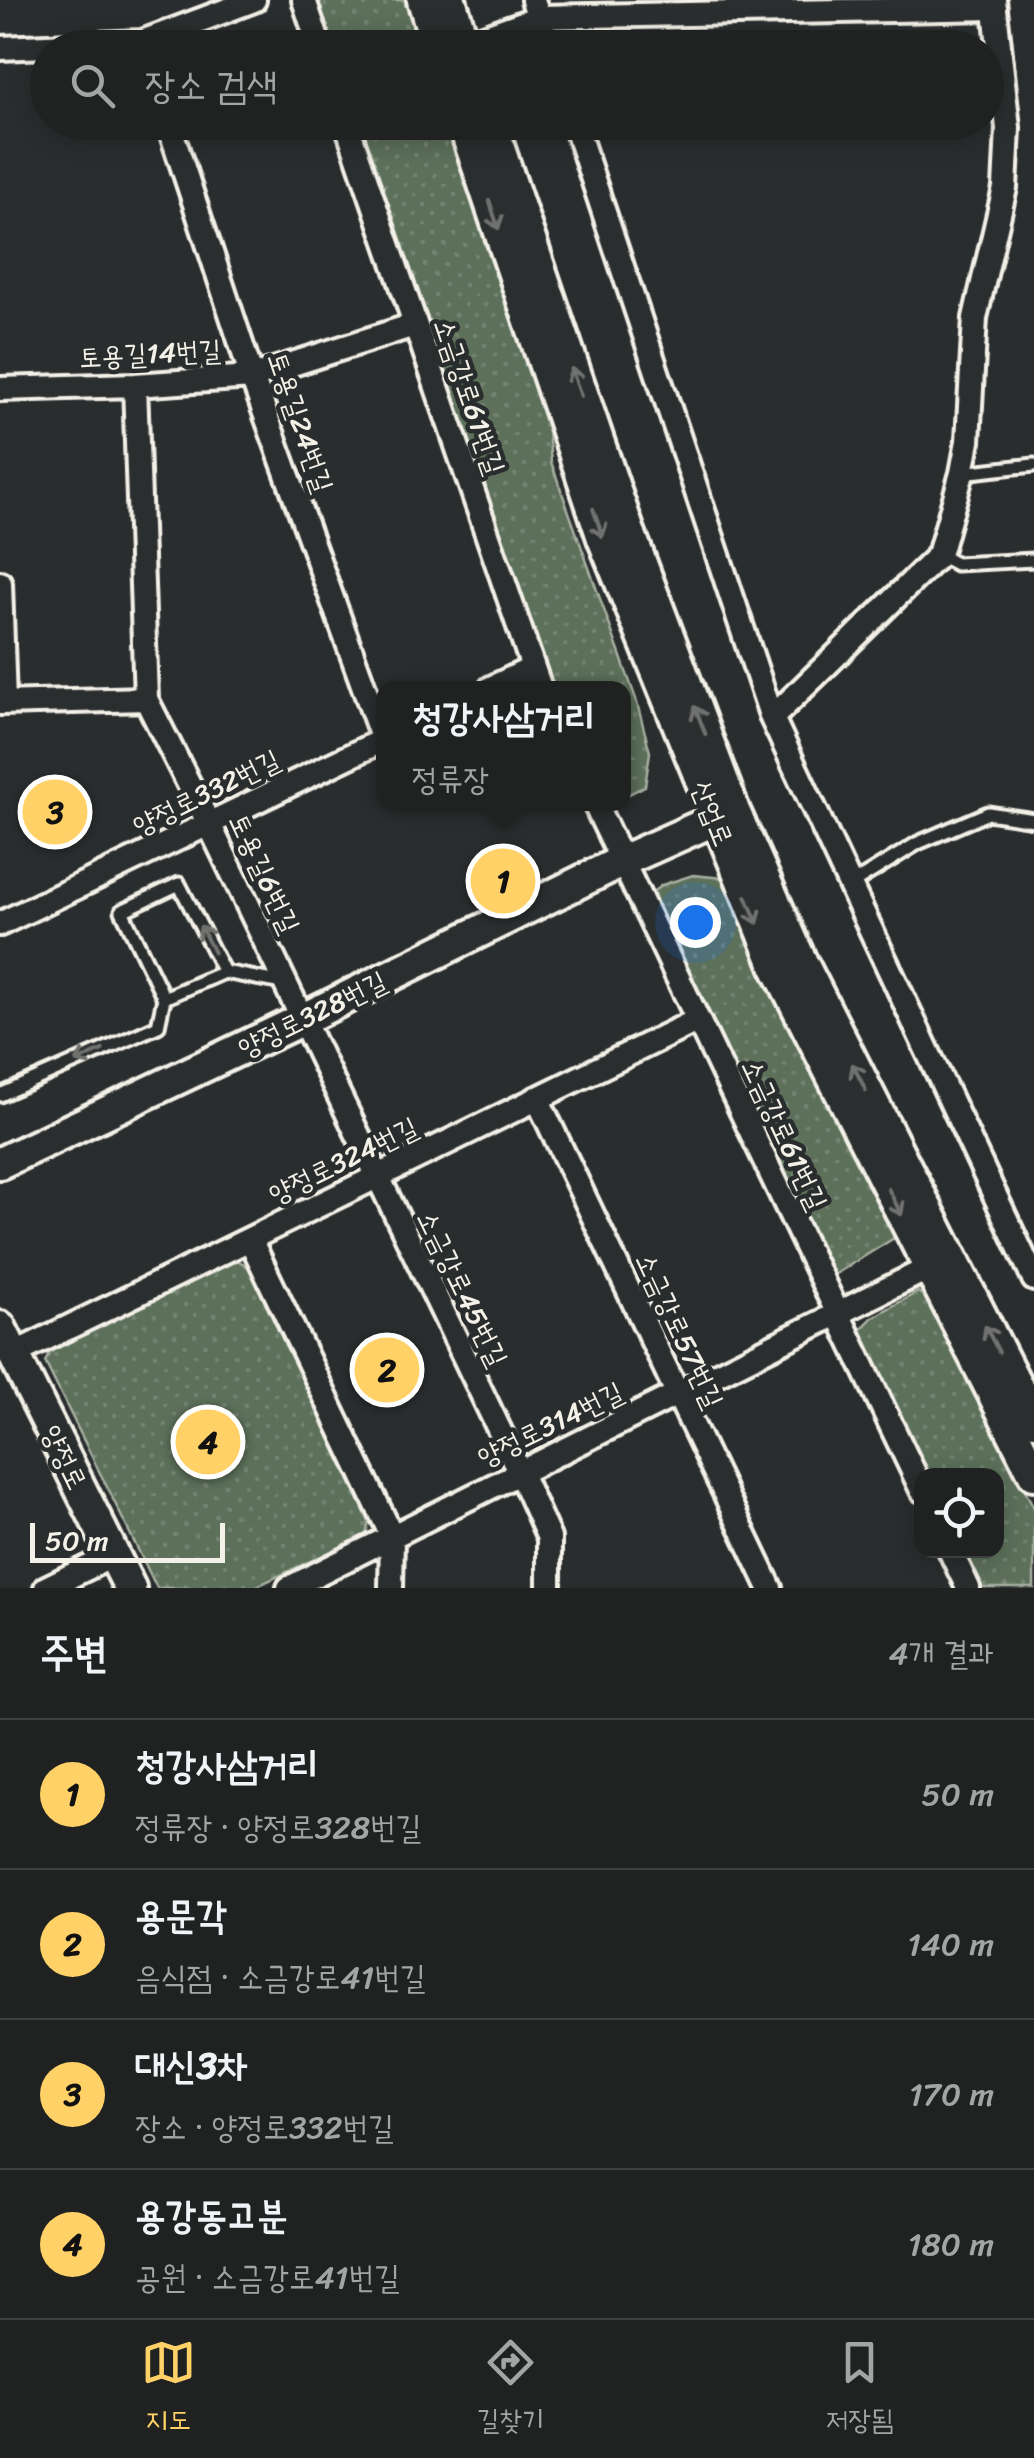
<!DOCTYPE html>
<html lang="ko">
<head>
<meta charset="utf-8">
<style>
	:root { --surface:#202222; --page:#282a2a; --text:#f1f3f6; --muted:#a2a4a5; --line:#3d3f40; --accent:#ffd166 }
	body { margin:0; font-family:Sriracha,"Poor Story",sans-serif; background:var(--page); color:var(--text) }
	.controls { position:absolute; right:30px; bottom:30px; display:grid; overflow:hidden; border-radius:20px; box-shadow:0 5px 25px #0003 }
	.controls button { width:90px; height:90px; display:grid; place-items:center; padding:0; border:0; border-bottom:2px solid var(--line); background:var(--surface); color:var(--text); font:50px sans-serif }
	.scale { position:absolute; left:30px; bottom:25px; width:195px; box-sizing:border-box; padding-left:10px; border:5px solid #f4f1e8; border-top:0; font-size:28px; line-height:35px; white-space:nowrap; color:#f4f1e8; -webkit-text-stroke:8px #2a2d2e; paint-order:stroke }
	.you { position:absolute; left:695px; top:922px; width:35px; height:35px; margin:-25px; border:8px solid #fff; border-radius:50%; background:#1a73e8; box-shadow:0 0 0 15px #1a73e833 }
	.badge { display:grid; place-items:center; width:65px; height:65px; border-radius:50%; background:var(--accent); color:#111; font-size:32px; font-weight:700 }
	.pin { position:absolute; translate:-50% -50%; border:5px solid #fff; box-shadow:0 2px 10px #0006 }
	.popup { position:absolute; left:376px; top:681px; width:255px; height:130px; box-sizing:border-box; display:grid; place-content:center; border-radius:20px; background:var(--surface); filter:drop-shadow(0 2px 8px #0005); font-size:32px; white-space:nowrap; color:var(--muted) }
	.popup b { font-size:38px; color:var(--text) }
	.popup::after { content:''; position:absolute; left:50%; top:100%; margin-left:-20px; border:20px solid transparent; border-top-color:var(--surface) }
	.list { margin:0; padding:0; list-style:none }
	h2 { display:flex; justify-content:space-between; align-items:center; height:130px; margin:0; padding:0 40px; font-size:42px }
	h2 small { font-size:32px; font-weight:400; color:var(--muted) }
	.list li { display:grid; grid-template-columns:65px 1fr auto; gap:30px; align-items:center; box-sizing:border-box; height:150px; padding:0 40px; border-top:2px solid var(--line) }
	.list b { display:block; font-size:38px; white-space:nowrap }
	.list p { margin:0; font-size:32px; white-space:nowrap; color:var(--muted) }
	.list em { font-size:32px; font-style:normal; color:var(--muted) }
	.icon { flex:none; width:55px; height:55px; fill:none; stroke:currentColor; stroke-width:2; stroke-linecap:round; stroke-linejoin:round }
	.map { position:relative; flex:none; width:1034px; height:1588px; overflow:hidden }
	.search { position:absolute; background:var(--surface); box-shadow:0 5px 25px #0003; left:30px; right:30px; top:30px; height:110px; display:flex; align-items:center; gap:25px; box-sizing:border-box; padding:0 35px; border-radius:55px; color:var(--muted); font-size:38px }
	.sheet { height:730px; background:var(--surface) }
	nav { display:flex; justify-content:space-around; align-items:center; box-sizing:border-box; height:140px; border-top:2px solid var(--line); background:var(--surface); font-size:28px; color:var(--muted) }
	nav a { display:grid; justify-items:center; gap:5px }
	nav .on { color:var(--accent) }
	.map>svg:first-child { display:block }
</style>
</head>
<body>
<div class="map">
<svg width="1034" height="1588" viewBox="0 0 1034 1588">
	<defs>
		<pattern id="grass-dots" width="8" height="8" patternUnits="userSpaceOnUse" patternTransform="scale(2.5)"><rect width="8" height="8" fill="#5b6f5a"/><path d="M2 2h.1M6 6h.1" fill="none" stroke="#738472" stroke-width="1.8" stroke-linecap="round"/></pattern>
	</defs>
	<rect width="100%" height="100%" fill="#2a2d2e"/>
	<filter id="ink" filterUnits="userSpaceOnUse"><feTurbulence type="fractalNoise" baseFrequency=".01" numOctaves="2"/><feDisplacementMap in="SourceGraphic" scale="20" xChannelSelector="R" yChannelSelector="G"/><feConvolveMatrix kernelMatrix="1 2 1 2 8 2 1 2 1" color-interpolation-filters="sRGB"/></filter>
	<g filter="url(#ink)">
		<!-- grass -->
		<path fill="url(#grass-dots)" stroke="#a8b0a1" stroke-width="2.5" d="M322,0h92l16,47h-101l-13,-36z
			M356,123h99l89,267 7,72 85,237 14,53 -5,34 -22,11v-109h-75l-145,-436z
			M693,875l30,3 178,351 -7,9 -60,37 -9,-7 -179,-371 16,-12z
			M232,1257l19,11 118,254 -3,13 -113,53h-96l-112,-226 9,-17z
			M918,1292l12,9 104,207v80h-52l-18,-37 32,-1v-74l-68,-1 -69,-144 14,-14z"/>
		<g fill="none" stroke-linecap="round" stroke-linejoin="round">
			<!-- service casing -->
			<g stroke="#f4f1e8" stroke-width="19">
				<path id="service" d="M962,473l72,-8
					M939,555l17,9 78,-4
					M850,885l68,-42 70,-30 46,7
					M164,998l60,-26
					M0,1095l158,-69 6,-28 -42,-87 57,-27 45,88 59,11"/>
			</g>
			<!-- minor casing -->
			<g stroke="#f4f1e8" stroke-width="30">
				<path id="minor" d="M304,0l16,48
					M533,0l16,48
					M464,44l75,-27 456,-9
					M0,48l142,-6 112,-42
					M168,122l84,255 131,363
					M346,122l194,566
					M574,122l198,596 262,561
					M135,385l11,314
					M0,389l135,-4 117,-8 162,-52
					M0,583l4,120
					M491,688l40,-19
					M0,703l146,-4 63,125 311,649 29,65v50
					M772,718l167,-163 23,-82 6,-32 7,-123 30,-130 3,-60 -14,-128
					M595,804l327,686
					M0,924l383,-184
					M537,1098l233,490
					M250,1239l142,297 -1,52
					M14,1354l684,-334
					M950,1550l18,38
					M46,1588l68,-33
					M289,1588l654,-327"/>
			</g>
			<!-- tertiary casing -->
			<g stroke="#f4f1e8" stroke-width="38">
				<path id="tertiary" d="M423,0l15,48
					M450,0l15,48
					M463,122l140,416 174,429 257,507
					M490,122l138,407 106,282 66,148 234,461
					M0,1163l301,-143 321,-159 110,-49
					M0,1327l130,261"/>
			</g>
			<!-- service -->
			<use href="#service" stroke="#2a2d2e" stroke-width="11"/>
			<!-- minor -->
			<use href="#minor" stroke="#2a2d2e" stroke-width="22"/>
			<!-- tertiary -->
			<use href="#tertiary" stroke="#2a2d2e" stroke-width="30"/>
		</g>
		<!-- one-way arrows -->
		<defs><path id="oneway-shaft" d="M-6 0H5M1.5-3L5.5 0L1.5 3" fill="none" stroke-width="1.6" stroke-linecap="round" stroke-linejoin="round" transform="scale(2.5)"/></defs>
		<g stroke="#71726f">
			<use href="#oneway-shaft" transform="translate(494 215) rotate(72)"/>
			<use href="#oneway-shaft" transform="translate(576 382) rotate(-109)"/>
			<use href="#oneway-shaft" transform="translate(598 523) rotate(71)"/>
			<use href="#oneway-shaft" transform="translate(700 720) rotate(-111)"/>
			<use href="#oneway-shaft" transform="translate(752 910) rotate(67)"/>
			<use href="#oneway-shaft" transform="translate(207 939) rotate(-117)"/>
			<use href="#oneway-shaft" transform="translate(89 1056) rotate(156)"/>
			<use href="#oneway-shaft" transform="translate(859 1077) rotate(-117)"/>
			<use href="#oneway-shaft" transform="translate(895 1202) rotate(63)"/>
			<use href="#oneway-shaft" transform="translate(992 1339) rotate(-118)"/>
		</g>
	</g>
	<g text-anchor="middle" stroke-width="9" stroke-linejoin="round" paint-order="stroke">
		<!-- street labels -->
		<g font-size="28" fill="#f4f1e8" stroke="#2a2d2e">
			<text transform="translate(150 353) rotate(-3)" y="10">토용길14번길</text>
			<text transform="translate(470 396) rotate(71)" y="10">소금강로61번길</text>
			<text transform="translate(301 422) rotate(71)" y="10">토용길24번길</text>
			<text transform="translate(206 792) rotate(-26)" y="10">양정로332번길</text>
			<text transform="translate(713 813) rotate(68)" y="10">산업로</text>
			<text transform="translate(265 873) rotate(65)" y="10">토용길6번길</text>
			<text transform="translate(312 1014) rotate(-26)" y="10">양정로328번길</text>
			<text transform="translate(785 1134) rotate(65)" y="10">소금강로61번길</text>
			<text transform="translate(343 1160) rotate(-26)" y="10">양정로324번길</text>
			<text transform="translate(463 1288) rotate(64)" y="10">소금강로45번길</text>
			<text transform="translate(680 1330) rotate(65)" y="10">소금강로57번길</text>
			<text transform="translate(550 1424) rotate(-26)" y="10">양정로314번길</text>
			<text transform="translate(65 1457) rotate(64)" y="10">양정로</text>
		</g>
	</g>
</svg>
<div class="controls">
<button><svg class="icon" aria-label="locate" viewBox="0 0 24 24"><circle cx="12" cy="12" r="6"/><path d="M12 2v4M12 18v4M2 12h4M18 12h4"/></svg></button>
</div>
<div class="scale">50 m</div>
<div class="you"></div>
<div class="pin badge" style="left:503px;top:881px">1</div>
<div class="popup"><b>청강사삼거리</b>정류장</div>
<div class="pin badge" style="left:387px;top:1370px">2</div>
<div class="pin badge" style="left:55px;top:812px">3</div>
<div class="pin badge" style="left:208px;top:1442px">4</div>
<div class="search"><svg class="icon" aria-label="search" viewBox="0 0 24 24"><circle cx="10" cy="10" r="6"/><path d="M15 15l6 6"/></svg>장소 검색</div>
</div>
<section class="sheet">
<h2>주변<small>4개 결과</small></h2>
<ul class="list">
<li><span class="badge">1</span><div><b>청강사삼거리</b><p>정류장 · 양정로328번길</p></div><em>50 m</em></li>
<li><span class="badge">2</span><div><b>용문각</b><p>음식점 · 소금강로41번길</p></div><em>140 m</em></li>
<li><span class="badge">3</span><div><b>대신3차</b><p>장소 · 양정로332번길</p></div><em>170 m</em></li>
<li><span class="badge">4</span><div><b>용강동고분</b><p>공원 · 소금강로41번길</p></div><em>180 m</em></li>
</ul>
</section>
<nav>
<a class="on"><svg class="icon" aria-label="map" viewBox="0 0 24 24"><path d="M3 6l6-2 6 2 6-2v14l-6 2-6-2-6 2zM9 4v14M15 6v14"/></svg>지도</a>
<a><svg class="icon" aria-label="directions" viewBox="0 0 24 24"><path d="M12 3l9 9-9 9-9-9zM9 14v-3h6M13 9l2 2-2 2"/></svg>길찾기</a>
<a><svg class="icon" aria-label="saved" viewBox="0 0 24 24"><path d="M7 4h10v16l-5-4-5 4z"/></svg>저장됨</a>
</nav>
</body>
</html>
